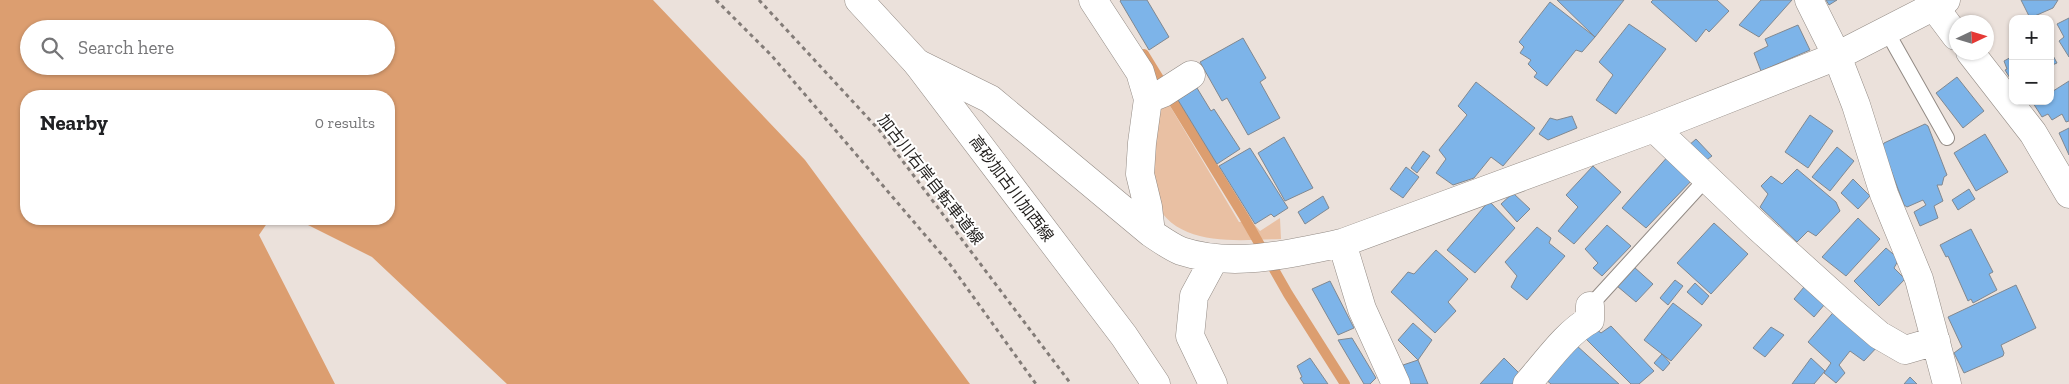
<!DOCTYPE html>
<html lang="en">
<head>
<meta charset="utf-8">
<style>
	:root { --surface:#fff; --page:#f2f2f2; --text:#202124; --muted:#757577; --line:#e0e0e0 }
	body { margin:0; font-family:"Zilla Slab","Noto Sans JP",serif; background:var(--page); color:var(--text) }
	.controls { position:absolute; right:15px; top:15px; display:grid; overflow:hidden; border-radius:10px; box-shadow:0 1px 4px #0004 }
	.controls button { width:45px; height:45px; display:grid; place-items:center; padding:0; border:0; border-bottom:1px solid var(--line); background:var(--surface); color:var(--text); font:25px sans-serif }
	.compass { position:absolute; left:1949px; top:15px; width:45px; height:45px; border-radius:50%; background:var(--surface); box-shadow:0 1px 4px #0004; rotate:86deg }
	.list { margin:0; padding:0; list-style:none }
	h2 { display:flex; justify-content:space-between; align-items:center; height:65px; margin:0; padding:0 20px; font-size:21px }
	h2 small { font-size:16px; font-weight:400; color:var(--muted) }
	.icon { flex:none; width:28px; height:28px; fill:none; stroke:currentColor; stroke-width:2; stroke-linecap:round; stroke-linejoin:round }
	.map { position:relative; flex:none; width:2069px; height:384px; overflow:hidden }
	.search { position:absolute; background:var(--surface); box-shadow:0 1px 4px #0004; left:20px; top:20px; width:375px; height:55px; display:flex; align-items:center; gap:12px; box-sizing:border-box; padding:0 18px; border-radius:28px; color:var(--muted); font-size:19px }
	.panel { position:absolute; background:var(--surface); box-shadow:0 1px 4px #0004; left:20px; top:90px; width:375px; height:135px; border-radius:20px }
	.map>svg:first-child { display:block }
</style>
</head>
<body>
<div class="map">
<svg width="2069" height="384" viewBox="0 0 2069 384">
	<rect width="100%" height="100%" fill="#ebe1db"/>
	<!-- green -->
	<path fill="#e9c0a3" d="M1167,101l72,121 12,-1 9,10 20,-13 1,21c-46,1 -110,10 -129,-45 -2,-6 0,-16 0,-23 1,-20 2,-40 3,-61z"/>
	<!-- water -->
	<path fill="#dc9e70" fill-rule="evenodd" d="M0,0h653l152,160 165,224h-463l-135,-127 -76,-38h93v-123h-363v123h244l-11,16 76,149h-335zM29,29h357v37h-357z"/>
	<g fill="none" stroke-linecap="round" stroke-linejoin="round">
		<!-- stream -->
		<path stroke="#dc9e70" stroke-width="10" d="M1144,54l100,163 44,77 57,90"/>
	</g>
	<!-- building -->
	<path fill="#7db4e9" stroke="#818890" d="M1121,0h26l22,37 -20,13 -29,-49z
		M1557,0h67l-29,37z
		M1653,0h64l12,11 -20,21 -3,-3 -10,13 -45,-40z
		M1761,0h31l-33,37 -20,-12z
		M1826,0h11l-8,5z
		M2021,0h37l-5,8 -23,10z
		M1550,2l45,35 -13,15 -6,-2 -29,36 -13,-9 3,-4 -9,-9 3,-4 -11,-7 4,-6 -5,-5z
		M2069,18v39l-10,-16 5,-4 -7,-13z
		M1629,24l37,25 -50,65 -20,-14 17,-25 -14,-13z
		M1798,25l12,25 -49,21 -7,-18 14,-7 -3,-7z
		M1243,38l23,40 -6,4 20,36 -32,17 -21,-37 -5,3 -22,-39z
		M2050,50l7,13 -7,3z
		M2013,56v27l-8,-13 2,-1 -3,-8z
		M1957,77l27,34 -21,17 -27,-35z
		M2069,81v40l-3,1 -4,-8 -10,6 -4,-6 -6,3 -9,-14 3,-2h14v-8z
		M1476,82l59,46 -32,38 -12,-9 -17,21 -21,7 -17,-12 10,-14 -7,-9 28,-35 -9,-9z
		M1197,88l14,23 3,-2 26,40 -23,15 -39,-64z
		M1810,115l23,16 -25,37 -23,-16z
		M1572,116l5,12 -29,12 -9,-6 11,-16 7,2z
		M1925,124l3,2 19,49 -3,2 -2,8h-5l6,16 -9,5 4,12 -18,8 -6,-14 12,-7 -3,-5 -16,7 -3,-2 -22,-59 2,-3z
		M2069,128v27l-10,-22z
		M1985,134l23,38 -32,19 -22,-38z
		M1284,137l29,51 -28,13 -27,-48z
		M1696,139l16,17 -8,6 -16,-16z
		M1837,147l17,14 -24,30 -18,-14z
		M1250,148l38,60 -14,9 -3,-3 -16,10 -36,-58z
		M1423,151l7,5 -13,17 -6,-5z
		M1670,154l26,22 -50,52 -24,-20z
		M1593,166l28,26 -47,52 -16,-13 20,-24 -12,-12z
		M1406,167l13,10 -16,21 -13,-9z
		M1797,169l39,33 4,9 -24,25 -8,-5 -11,11 -37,-35 8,-13 -7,-8 10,-10 11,8z
		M1853,179l17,17 -12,13 -17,-16z
		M1969,189l6,10 -17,11 -6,-10z
		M1513,193l17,16 -13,13 -16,-18z
		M1323,196l6,12 -24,16 -7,-12z
		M1489,201l26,27 -40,45 -28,-23z
		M1858,218l22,21 -34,37 -24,-19z
		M1714,223l34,31 -37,40 -34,-31z
		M1607,225l24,21 -29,30 -9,-8 5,-5 -13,-14z
		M1537,227l14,11 -2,5 16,13 -38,44 -16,-13 6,-11 -12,-14z
		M1971,229l22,43 -4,2 8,16 -24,13 -2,-4 -3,2 -20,-45 -2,1 -6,-12z
		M1886,248l13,11 -5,9 11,11 -26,27 -25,-25z
		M1436,250l32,29 -20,23 8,9 -21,22 -44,-41 17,-20 6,2z
		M1634,267l19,17 -17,18 -19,-16z
		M1675,280l8,6 -15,19 -8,-7z
		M1330,281l24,47 -16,7 -26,-46z
		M1809,281l21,17 -16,19 -20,-18z
		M1695,283l14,13 -7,9 -15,-13z
		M2016,285l20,43 -35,17 3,8 -1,3 -39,17 -10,-20 8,-6 -14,-30z
		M1673,303l29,22 -31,36 -27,-21z
		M1837,308l42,37 -15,16 -14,-10 -11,14 6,8 -9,10 -12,-10 7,-10 -23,-21z
		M1413,323l19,17 -14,20 -20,-20z
		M1611,326l43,45 -15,13h-8l-47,-47 10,-10 7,6z
		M1771,327l13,8 -19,22 -12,-9z
		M1352,338l24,40 -6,6h-6l-26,-44z
		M1576,345l43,39h-68l-6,-5z
		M1662,354l8,9 -7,8 -9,-8z
		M1310,358l18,26h-24l-4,-6 2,-1 -5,-11z
		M1504,358l18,18 -6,8h-36z
		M1811,358l14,13 -11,13h-22z
		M1418,360l10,24h-18l-7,-19z
		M1910,377l7,7h-13z"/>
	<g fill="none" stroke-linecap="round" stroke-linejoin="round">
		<!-- lane casing -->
		<g stroke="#938b85" stroke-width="16">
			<path id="lane" d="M1886,30l61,108
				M1590,306l116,-127"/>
		</g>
		<!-- street casing -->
		<g stroke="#938b85" stroke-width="29">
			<path id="street" d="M1093,0l47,72 8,27
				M1809,0l28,56 19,49 28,89 35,85 28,105
				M1929,0l27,36
				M1970,52l63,81 36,61
				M917,63l73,36 161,134c9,6 20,14 30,18 51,17 110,3 161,-8l312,-115 183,-72 109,-56
				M1654,128l103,98 94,85 28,24 26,15 31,-9
				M1151,233l-3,-26 -8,-33 2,-31 6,-44 15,-6 28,-18
				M1342,243l20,66 34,75
				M1213,384l-23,-48 4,-40 20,-37
				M1527,384c18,-20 40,-52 63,-64v-14"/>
		</g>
		<!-- primary casing -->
		<g stroke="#938b85" stroke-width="29">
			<path id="primary" d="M859,0l58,63 207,273 32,48"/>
		</g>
		<!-- path -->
		<path stroke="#837c78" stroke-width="3" stroke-dasharray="4 4" stroke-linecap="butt" d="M716,0l56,56 177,207 87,121
			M759,0l121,131 191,253"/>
		<!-- lane -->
		<use href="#lane" stroke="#fff" stroke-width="14"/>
		<!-- street -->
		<use href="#street" stroke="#fff" stroke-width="28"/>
		<!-- primary -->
		<use href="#primary" stroke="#fff" stroke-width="28"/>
	</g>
	<g text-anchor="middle" stroke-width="4" stroke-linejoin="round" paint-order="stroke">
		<!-- street labels -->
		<g font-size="16" fill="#211e1c" stroke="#fff">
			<text transform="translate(931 179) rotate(52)" y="6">加古川右岸自転車道線</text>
			<text transform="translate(1012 188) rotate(53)" y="6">高砂加古川加西線</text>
		</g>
	</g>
</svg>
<div class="controls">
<button>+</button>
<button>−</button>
</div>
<svg class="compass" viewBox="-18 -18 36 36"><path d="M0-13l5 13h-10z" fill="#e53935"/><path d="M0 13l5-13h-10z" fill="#757577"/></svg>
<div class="search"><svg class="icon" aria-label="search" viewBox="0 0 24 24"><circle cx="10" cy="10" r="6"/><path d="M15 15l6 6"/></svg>Search here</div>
<section class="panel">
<h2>Nearby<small>0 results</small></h2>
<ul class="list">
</ul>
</section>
</div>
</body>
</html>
